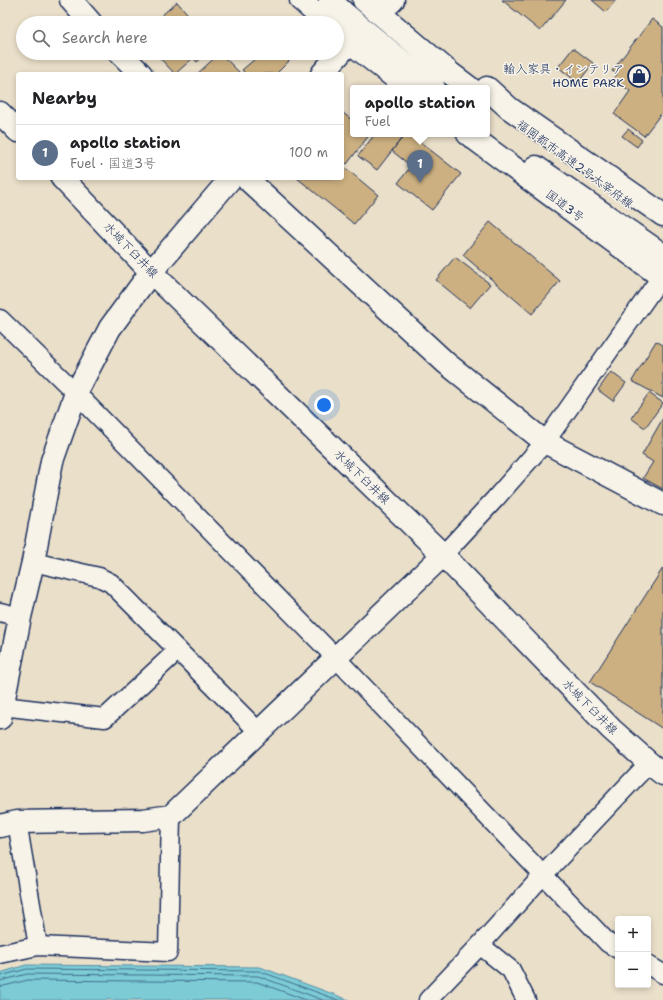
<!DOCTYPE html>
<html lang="en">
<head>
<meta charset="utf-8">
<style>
	:root { --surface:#fff; --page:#f6f6f6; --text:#202124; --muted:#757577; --line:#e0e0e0; --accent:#2563eb }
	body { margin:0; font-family:"Shantell Sans","Klee One",sans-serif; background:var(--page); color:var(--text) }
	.controls { position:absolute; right:12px; bottom:12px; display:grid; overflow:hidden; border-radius:4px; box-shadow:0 2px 6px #0003 }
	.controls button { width:36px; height:36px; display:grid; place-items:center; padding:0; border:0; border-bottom:1px solid var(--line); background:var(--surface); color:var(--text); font:20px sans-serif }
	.you { position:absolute; left:324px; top:405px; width:14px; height:14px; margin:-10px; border:3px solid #fff; border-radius:50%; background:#1a73e8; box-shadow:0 0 0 6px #1a73e833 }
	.badge { display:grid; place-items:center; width:26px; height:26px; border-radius:50%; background:var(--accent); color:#fff; font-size:13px; font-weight:700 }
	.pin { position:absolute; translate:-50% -33px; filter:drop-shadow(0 1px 2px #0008) }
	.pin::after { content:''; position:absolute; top:21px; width:14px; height:12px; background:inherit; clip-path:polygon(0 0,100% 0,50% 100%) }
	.popup { position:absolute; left:350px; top:85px; width:140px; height:52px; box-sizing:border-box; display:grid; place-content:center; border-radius:4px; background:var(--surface); filter:drop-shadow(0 1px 3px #0005); font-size:13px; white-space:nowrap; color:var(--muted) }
	.popup b { font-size:15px; color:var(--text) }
	.popup::after { content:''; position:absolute; left:50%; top:100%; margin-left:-8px; border:8px solid transparent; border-top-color:var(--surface) }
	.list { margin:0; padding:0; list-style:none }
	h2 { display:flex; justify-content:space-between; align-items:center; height:52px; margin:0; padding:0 16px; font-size:17px }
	h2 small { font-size:13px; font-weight:400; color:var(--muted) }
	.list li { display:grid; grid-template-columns:26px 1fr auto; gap:12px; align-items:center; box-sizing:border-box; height:56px; padding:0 16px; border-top:1px solid var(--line) }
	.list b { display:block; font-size:15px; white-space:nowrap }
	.list p { margin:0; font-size:13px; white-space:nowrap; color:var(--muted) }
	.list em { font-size:13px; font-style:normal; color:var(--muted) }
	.icon { flex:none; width:22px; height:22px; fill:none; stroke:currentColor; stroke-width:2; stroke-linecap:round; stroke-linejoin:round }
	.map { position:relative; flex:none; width:663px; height:1000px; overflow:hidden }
	.search { position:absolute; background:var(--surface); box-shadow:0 2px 6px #0003; left:16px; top:16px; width:328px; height:44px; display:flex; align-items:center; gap:10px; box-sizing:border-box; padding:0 14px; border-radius:22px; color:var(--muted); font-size:15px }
	.panel { position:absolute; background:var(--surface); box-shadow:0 2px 6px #0003; left:16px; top:72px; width:328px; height:108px; border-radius:4px }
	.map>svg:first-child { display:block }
</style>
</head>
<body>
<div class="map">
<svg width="663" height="1000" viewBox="0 0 663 1000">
	<rect width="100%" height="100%" fill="#eadfc9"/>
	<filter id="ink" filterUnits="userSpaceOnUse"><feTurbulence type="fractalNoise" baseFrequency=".025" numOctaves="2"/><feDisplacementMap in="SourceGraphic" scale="8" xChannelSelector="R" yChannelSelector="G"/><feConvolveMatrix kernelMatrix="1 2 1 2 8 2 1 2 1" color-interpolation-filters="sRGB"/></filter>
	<g filter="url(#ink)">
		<!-- water -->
		<path fill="#7bcbd5" stroke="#558da5" d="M26,965l234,2 89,33h-349v-27z"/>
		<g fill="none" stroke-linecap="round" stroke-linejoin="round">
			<!-- shore -->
			<path stroke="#416d8e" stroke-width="1" d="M0,976l27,-7 232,2 79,29
				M0,981l27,-7 231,2 65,24
				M0,987l28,-7 229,2 49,18"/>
		</g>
		<!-- building -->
		<path fill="#ccb081" stroke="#1b2f5e" d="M502,0h64l-26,31z
			M592,0h24l-10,12z
			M177,2l19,21h-43z
			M652,19l11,8v84l-19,25 -30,-22 16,-23 -17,-12 4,-5 -5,-3z
			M573,48l20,15 -15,20 -20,-16z
			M155,53h52l-10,9 -4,-4 -18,16z
			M220,53l21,21h-44z
			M262,53h32v3l-18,18h-30l-4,-4z
			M342,112l11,9v13h17l-23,30 -5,-4z
			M628,129l14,11 -5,7 -15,-11z
			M375,134h30l-28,36 -19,-14z
			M405,134h5l51,40 -29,36 -34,-27 13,-17 -19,-15z
			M342,165l36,30 -24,29 -57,-46h45z
			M490,222l70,59 -28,33 -69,-59z
			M455,257l35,27 -20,24 -34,-28z
			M656,341l7,4v53l-31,-17z
			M611,372l15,11 -13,18 -15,-11z
			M649,393l14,10 -18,25 -14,-10z
			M663,418v71l-20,-11 10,-16 -11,-7z
			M663,568v161l-73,-47z"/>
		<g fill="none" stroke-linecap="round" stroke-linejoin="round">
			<!-- street casing -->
			<g stroke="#1b2f5e" stroke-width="21">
				<path id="street" d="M0,319l76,74 260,265 272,285 10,6
					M443,555l52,-56 50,-57 116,-165
					M33,562l66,15 12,6 148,149
					M0,612l20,5
					M2,706l103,12 73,-68
					M17,822l21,124
					M480,945l31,25 15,30
					M0,954l38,-8 130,6 3,-136
					M648,965l15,9
					M428,1000l52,-55 63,-70 106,-112"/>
			</g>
			<!-- secondary casing -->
			<g stroke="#1b2f5e" stroke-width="25">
				<path id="secondary" d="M71,0l20,23
					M390,3l3,-3
					M120,53l21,21
					M322,74l27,-31
					M0,113l18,18
					M62,178l89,94 292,283 168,174 38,34 14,11
					M246,178l200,185 99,79 118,62
					M0,718l20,-101 13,-55 19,-101 24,-68 34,-65 41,-56 80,-94
					M0,826l17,-4 126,-2 28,-4 272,-261"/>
			</g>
			<!-- highway casing -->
			<g stroke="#1b2f5e" stroke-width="25">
				<path id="highway" d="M301,0l26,23
					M330,0l15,14 89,74
					M364,0l86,73 20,15
					M337,32l71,56
					M487,88l22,20 154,107
					M468,134l195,144
					M536,167l127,88"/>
			</g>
			<!-- street -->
			<use href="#street" stroke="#f7f3e8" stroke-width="18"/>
			<!-- secondary -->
			<use href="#secondary" stroke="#f7f3e8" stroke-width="22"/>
			<!-- highway -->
			<use href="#highway" stroke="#f7f3e8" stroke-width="22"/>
		</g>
	</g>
	<!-- icons -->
	<defs>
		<g id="shop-ring" transform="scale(1.15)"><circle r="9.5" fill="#f7f3e8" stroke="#1b2f5e" stroke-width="1.5"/><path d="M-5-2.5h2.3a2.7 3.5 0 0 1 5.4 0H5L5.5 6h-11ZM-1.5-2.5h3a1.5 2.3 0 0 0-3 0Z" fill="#1b2f5e"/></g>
	</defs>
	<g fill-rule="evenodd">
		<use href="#shop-ring" x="639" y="76"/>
	</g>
	<g text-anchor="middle" stroke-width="3" stroke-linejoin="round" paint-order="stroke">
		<!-- poi labels -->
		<g font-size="12" fill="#1b2f5e" stroke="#f7f3e8" text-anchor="end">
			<text x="624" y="73">輸入家具・インテリア<tspan x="624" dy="14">HOME PARK</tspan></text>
		</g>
		<!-- street labels -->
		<g font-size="12" fill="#1b2f5e" stroke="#f7f3e8">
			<text transform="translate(575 164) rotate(36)" y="4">福岡都市高速2号太宰府線</text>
			<text transform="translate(565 206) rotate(37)" y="4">国道3号</text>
			<text transform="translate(131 250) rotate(46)" y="4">水城下臼井線</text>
			<text transform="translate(362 477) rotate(44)" y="4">水城下臼井線</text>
			<text transform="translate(590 707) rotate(45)" y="4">水城下臼井線</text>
		</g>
	</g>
</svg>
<div class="controls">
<button>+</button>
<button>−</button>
</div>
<div class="you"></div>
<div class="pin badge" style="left:420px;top:183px;background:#5c6f8a">1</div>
<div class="popup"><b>apollo station</b>Fuel</div>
<div class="search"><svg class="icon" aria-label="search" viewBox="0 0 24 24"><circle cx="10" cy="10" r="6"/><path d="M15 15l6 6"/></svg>Search here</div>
<section class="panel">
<h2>Nearby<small></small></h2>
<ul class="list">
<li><span class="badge" style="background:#5c6f8a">1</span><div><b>apollo station</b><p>Fuel · 国道3号</p></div><em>100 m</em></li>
</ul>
</section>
</div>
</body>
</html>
